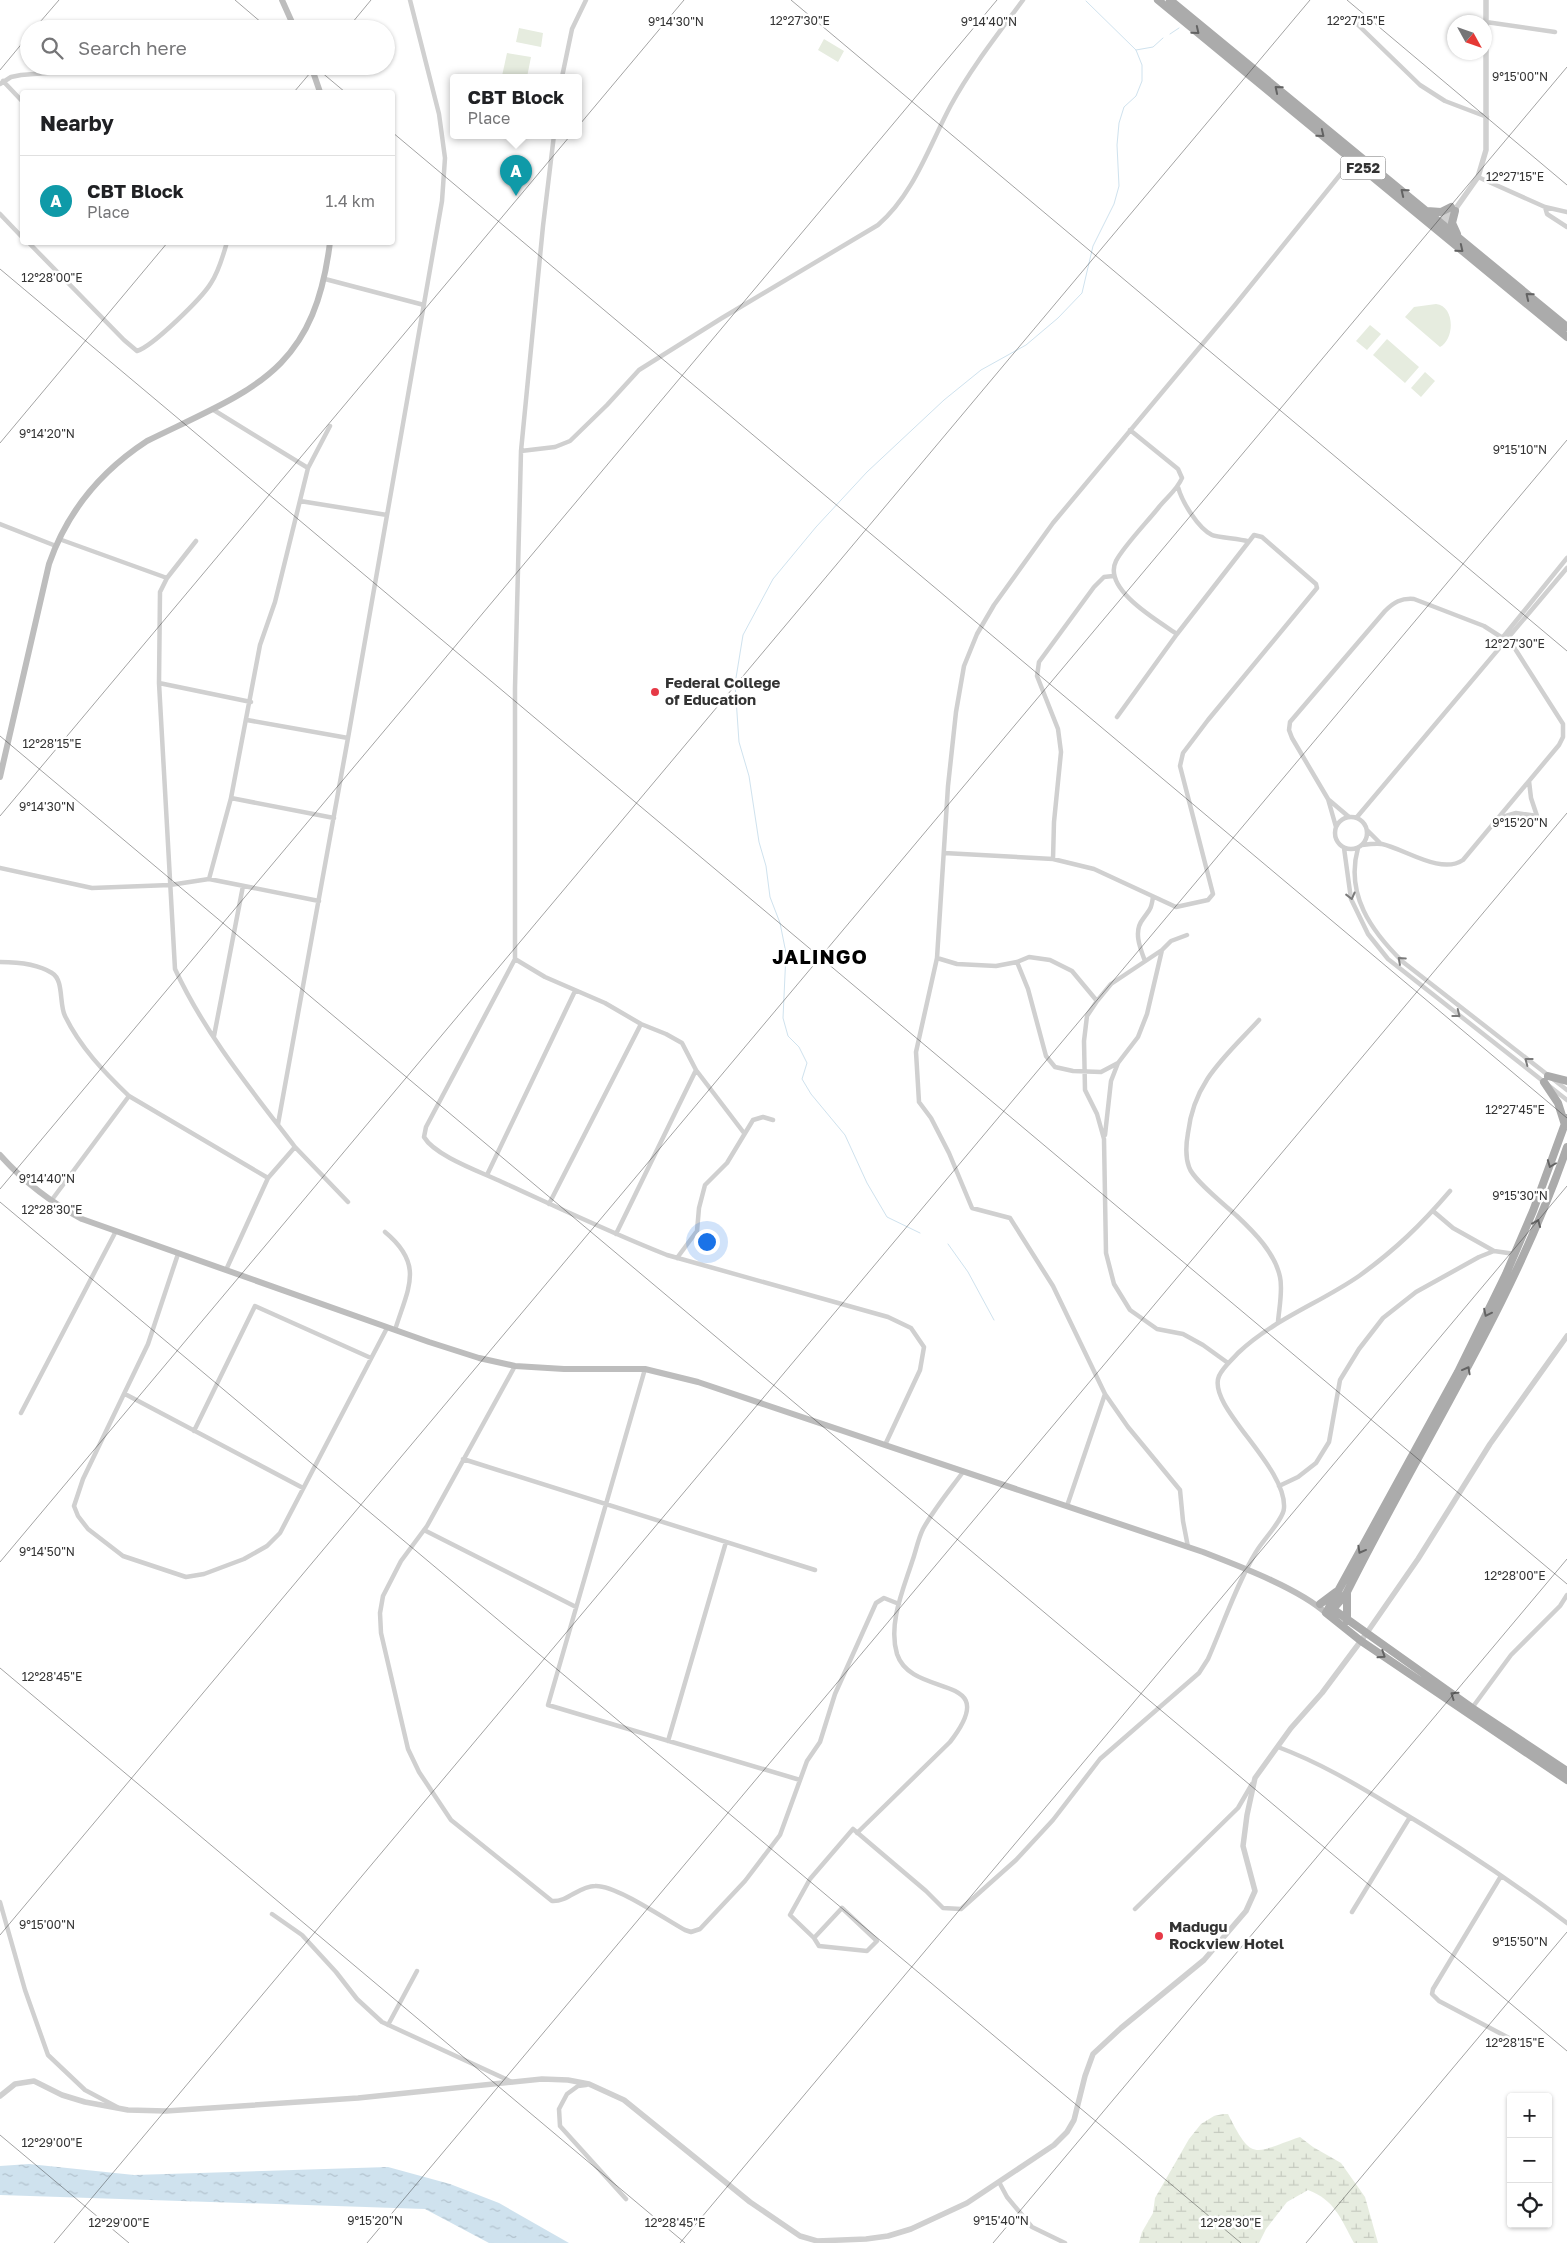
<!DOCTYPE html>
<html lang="en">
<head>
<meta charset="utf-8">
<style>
	:root { --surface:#fff; --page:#f2f2f2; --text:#202124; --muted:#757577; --line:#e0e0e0; --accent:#ea580c }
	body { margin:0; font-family:"Golos Text",sans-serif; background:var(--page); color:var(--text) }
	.controls { position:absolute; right:15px; bottom:15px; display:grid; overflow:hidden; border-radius:5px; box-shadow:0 1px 4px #0004 }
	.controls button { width:45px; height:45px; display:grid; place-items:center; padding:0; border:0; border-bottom:1px solid var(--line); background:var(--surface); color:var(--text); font:25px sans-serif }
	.compass { position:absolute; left:1447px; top:15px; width:45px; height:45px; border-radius:50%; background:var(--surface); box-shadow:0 1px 4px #0004; rotate:130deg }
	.you { position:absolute; left:706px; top:1241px; width:18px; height:18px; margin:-12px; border:4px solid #fff; border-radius:50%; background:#1a73e8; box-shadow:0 0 0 8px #1a73e833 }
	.badge { display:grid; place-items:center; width:32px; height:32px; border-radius:50%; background:var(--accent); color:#fff; font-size:16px; font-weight:700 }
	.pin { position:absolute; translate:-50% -41px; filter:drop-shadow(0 1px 2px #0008) }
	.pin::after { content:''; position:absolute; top:26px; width:18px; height:15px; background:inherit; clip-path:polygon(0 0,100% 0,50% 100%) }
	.popup { position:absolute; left:450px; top:74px; width:132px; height:65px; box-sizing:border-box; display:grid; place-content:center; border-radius:5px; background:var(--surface); filter:drop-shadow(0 1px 4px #0005); font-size:16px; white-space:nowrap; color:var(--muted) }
	.popup b { font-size:19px; color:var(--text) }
	.popup::after { content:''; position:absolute; left:50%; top:100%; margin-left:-10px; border:10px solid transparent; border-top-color:var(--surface) }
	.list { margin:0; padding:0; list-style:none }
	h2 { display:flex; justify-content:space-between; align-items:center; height:65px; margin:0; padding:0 20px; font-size:21px }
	h2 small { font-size:16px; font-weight:400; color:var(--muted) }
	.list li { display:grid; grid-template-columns:32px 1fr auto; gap:15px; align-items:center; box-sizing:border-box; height:90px; padding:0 20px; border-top:1px solid var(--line) }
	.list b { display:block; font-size:19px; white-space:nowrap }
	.list p { margin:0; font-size:16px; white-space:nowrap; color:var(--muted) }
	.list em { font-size:16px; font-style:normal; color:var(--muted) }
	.icon { flex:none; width:28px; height:28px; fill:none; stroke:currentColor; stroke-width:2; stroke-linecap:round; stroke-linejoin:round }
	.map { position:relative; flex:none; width:1567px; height:2243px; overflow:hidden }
	.search { position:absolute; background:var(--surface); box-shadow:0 1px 4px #0004; left:20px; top:20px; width:375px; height:55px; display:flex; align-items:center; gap:12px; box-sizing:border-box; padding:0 18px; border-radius:28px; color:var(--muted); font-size:19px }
	.panel { position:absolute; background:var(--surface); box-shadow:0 1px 4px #0004; left:20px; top:90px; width:375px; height:155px; border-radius:5px }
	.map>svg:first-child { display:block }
</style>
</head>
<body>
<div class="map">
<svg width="1567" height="2243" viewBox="0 0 1567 2243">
	<defs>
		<pattern id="wetland-marsh" width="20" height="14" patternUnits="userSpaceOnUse" patternTransform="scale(1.25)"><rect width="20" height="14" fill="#e6ecdf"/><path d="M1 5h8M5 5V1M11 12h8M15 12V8" fill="none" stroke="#c6cbc0"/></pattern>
		<pattern id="water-ripples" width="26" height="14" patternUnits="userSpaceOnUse" patternTransform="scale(1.25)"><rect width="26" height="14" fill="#cfe2ee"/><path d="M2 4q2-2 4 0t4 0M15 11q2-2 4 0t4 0" fill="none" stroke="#b2c2cd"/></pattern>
	</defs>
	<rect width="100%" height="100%" fill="#fff"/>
	<!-- wetland -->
	<path fill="url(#wetland-marsh)" d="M1223,2114h5c25,50 26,38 72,23l13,10 28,16 24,34 13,46h-24c-13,-24 -19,-43 -46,-53l-21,12 -21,27 -7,14h-120l3,-11 11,-19 2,-15 34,-59 12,-15 13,-8z"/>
	<!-- garden -->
	<path fill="#e6ecdf" d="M519,28l24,5 -2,14 -25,-5z
		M824,39l20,12 -6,11 -20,-12z
		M507,53l24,4 -4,20 -25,-1z
		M1436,304c19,2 19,35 4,43l-35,-30 9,-10z
		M1370,325l11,9 -14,16 -11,-9z
		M1387,339l32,28 -14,16 -32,-28z
		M1425,372l10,9 -14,16 -10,-9z"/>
	<!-- water -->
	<path fill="url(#water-ripples)" d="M29,2164l105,11 254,-8 62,17 49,19 70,40h-80l-64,-34 -425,-14v-29z"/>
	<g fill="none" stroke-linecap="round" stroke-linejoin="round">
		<!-- stream -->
		<path stroke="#cfe2ee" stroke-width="1" d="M1170,34l9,-6
			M1136,50l17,-3 10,-9
			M920,1233l-33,-16 -20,-34 -22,-48 -34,-41 -9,-15 5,-16 -8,-16 -11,-11 -5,-18 3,-65 -6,-30 -10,-26 -4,-31 -7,-24 -10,-66 -10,-34 -4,-58 8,-49 30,-56 43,-52 51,-55 77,-72 37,-30 45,-25 32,-27 24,-25 11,-47 21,-42 5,-18 -2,-41 2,-22 5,-16 12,-11 6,-15v-16l-6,-15 -50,-49
			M948,1244l20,28 26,48"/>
		<!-- minor -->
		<path stroke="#d0d0d0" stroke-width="4.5" d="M1355,22l65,63 25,16 42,16
			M1486,22l69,10
			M562,77l10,-48 14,-29
			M3,81l19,20
			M0,84l11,-7 10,-2 118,-9
			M554,135l-11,91 -22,225 -6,237v271l-89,168 -2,10c11,19 57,35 78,45 55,25 109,51 165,73l221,62 23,11 13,19 -4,23 -35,75
			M1478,177l67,30 22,5
			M1545,207l2,7 20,13
			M0,214l22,23
			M28,242l96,98 13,11c16,-5 65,-53 74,-68 8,-12 12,-27 16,-41
			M325,279l99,26
			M212,409l96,59
			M521,451l34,-4 15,-6 37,-36 32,-35 83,-52 156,-93c36,-31 51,-79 73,-120 20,-37 47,-71 72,-105
			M1178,487c4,15 20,41 34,48 4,2 28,4 35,6
			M300,501l87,14
			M0,524l56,22
			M59,539l108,39
			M196,541l-29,37 -7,14 -1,91 16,286c30,65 77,122 120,178l-27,31 -42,92
			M1499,646l4,-9 64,-79
			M159,683l92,19
			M1117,717l60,-83
			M247,720l101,18
			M1529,781l2,17 6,18
			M231,798l103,20
			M1329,800l20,17
			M1335 833a16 16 0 1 1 32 0a16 16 0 1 1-32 0Z
			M1357,817l210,-249
			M1499,818l17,-5 21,3
			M1336,827l-8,-28 -36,-61 -3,-8 1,-8 95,-111c9,-9 16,-13 29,-12l70,27 28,18 51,80v13l-4,8 -96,115c-22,15 -58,-11 -81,-16 -6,-1 -13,0 -20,1
			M1367,830l14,14
			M1344,848l7,51 17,35 20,25 179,141
			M1358,848c-13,46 13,83 45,114l164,128
			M944,853l109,6 41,10 82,38 32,-7 5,-6 -33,-128 3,-13 25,-33 109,-132 -1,-4 -54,-47 -8,-2 -77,99c-19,-13 -75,-45 -61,-73 7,-14 32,-40 43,-54 8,-10 18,-17 23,-29l-4,-9 -48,-39
			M1053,859l1,-37 7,-70 -3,-23 -21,-53 2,-14 55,-75 10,-10 9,-1
			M0,868l92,20 78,-3 39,-6 110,22
			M209,879l22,-81 29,-153 15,-43 33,-134 22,-42
			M1187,935l-16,6 -9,9 -51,34 -14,17 -10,15 -3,25 1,49 12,24 7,25 2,114 8,31 16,26 27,19 26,5 20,11 25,18
			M937,958l20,6 39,2 21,-4 12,-5 21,3 22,11 25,30
			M515,959l30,18 60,26 36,21 25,10 16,9 14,27 48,63
			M1145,961c-5,-13 -12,-30 -2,-42 7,-10 8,-9 10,-22
			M0,962c16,0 38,2 52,11 12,7 7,31 13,43 15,31 39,56 64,80l139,82
			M1017,962l11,27 18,67 9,11 18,4 28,1 17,-9 20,-26 9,-23 15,-64
			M1259,1020c-34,37 -65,61 -71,113 -2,11 -3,23 1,34 4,13 36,38 48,49 17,16 38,37 43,61 3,13 -1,32 -2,45
			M214,1036l29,-150
			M278,1124l70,-386 94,-537 3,-43 -6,-44 -29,-114
			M1105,1135l6,-54 7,-18
			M295,1147l53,55
			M487,1175l88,-184
			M51,1201l78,-105
			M549,1204l92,-180
			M1433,1211l20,17 41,23
			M385,1232c40,33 23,56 10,98
			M616,1234l80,-164
			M178,1254l-30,90 -65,135 -9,27 4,10 10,13 35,27 63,21 18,-3 40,-15 23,-13 13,-13 107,-205
			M677,1258l20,-27 2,-23 6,-23 22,-22 26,-43 10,-3 10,3
			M515,1366l-88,160 -26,35 -18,35 -3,17 1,20 27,116 11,23 32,48 101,81c16,1 27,-15 43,-15 21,-1 70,33 90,44l6,2 9,-3 45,-48 35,-46 27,-74 13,-19 15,-48 41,-91 8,-5 15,6
			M645,1369l-97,336 252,75
			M125,1394l178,94
			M21,1413l95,-182
			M194,1431l61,-125 116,52
			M463,1459l352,111
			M1279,1486l19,-9 18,-14 13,-21 11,-62 19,-31 24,-31 33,-26 63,-35 15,-6 21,3
			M1067,1506l38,-112
			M424,1530l152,77
			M1188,1547l-5,-26 -3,-31 -52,-63 -23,-33 -52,-108 -43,-68 -38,-10 -23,-55 -18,-35 -12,-16 -3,-50 21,-94 11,-172 8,-74 8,-46 13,-32 17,-29 59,-82 182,-218 117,-145
			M1472,1708l39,-53 49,-49 7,-11
			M668,1741l58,-199
			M1278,1747c40,15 76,36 112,58 61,36 120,75 177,118
			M857,1833l93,-91c55,-71 -38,-42 -53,-88 -9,-30 6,-64 15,-92 4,-11 6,-23 11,-33 11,-20 26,-38 40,-57
			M1501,1876l-68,113 -1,5 7,7 87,46
			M0,1902l25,88 23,65 37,35 32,17
			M1135,1909l103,-101 14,-24
			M1352,1912l58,-95
			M272,1914l30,21 34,37 21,27 25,23 130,60
			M814,1938l5,8 48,5 10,-10 -35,-33 -28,30 -24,-23 20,-36 43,-50 73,62 17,17 18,1 55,-49 37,-40 47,-61 99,-86 9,-14c15,-34 29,-76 48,-107 6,-11 28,-33 28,-44 3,-42 -78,-102 -65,-132 4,-9 13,-16 19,-23 36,-34 82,-50 121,-77 36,-26 62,-51 91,-85
			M388,2025l29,-54
			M586,2085l-8,1 -11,8 -8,15 1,17 66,73
			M999,2182l8,15 25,30 33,16"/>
		<!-- tertiary -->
		<path stroke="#d0d0d0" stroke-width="5.5" d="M1438,224l13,-17
			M1442,228l36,-51 8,-27v-150
			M0,2096l15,-12 19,-3 28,14 23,7 43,8 38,1 192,-13 184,-19 26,1 21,4 35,16 126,102 50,34 17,5 49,-2 22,-3 23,-7 56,-26 87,-58 13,-13 7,-12 11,-44 8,-22 28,-26 83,-68 42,-49 9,-20 -12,-45 4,-31 8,-37 36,-50 31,-35 44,-59 52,-75 72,-115 77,-108"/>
		<!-- secondary -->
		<path stroke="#bdbdbd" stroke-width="6" d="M282,0l13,29
			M311,66l9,26
			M0,777l49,-213c18,-52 52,-93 98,-123 106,-52 167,-68 183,-199
			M0,1155c24,27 50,47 82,64l347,123 50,16 36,8 49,3h81l53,13 505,170c36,14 95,36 123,61"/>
		<!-- primary -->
		<path stroke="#ababab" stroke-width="8" d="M1158,0l409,337
			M1170,0l397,327
			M1427,211l14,1 10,-5
			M1455,211l-3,12 5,11
			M1548,1076l19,5
			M1544,1082l14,21 7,22
			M1567,1118l-34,93 -27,63 -48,98 -132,241 35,28 206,139
			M1347,1593v28
			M1320,1604l16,-12
			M1330,1607l142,101 95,63
			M1332,1610l14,-16c74,-149 167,-289 221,-447"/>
	</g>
	<!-- one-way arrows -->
	<defs><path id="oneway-chevron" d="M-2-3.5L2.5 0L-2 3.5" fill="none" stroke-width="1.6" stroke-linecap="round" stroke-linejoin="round" transform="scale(1.25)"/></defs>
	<g stroke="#636363">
		<use href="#oneway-chevron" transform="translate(1196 31) rotate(39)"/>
		<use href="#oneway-chevron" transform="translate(1278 89) rotate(-140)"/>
		<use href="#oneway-chevron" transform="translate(1321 134) rotate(39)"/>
		<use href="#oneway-chevron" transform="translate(1404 192) rotate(-141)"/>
		<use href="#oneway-chevron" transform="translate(1460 249) rotate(39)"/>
		<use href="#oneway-chevron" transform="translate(1529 296) rotate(-141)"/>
		<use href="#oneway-chevron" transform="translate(1551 1164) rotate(111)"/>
		<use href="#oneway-chevron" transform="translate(1537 1223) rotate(-67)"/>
		<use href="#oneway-chevron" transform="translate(1487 1313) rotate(116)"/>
		<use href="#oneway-chevron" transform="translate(1467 1370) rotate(-61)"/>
		<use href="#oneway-chevron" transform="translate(1361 1550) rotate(119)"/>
		<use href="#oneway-chevron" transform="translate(1382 1655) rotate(33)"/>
		<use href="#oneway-chevron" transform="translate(1454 1695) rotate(-145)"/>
	</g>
	<g stroke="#7a7a7a">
		<use href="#oneway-chevron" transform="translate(1351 896) rotate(76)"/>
		<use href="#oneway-chevron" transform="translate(1401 960) rotate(-138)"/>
		<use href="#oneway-chevron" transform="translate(1457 1014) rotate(38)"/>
		<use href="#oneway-chevron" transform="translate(1528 1061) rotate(-143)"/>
	</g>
	<!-- ticks -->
	<path fill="none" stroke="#333" stroke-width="1" stroke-opacity="0.45" d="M235,0l34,29M791,0l776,651M1347,0l220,185M34,29l25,-29M347,29l24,-29M314,66l31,26M0,70l29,-35M294,92l22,-26M392,132l1175,986M0,269l1567,1315M0,443l168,-201M0,736l1567,1315M0,816l684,-816M0,1189l997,-1189M0,1202l1241,1041M0,1562l1310,-1562M0,1668l685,575M0,1935l1567,-1868M0,2135l129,108M54,2243l1513,-1803M367,2243l1200,-1430M680,2243l887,-1057M993,2243l574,-684M1306,2243l261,-311"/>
	<!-- markers -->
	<g fill="#e63946" stroke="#fff" stroke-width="2">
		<circle cx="655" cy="692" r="5"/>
		<circle cx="1159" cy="1936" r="5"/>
	</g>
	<g text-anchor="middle" stroke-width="5" stroke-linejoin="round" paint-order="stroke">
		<!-- shield labels -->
		<rect fill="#fff" stroke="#707070" stroke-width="1" x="1340.5" y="156.5" width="45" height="23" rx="4"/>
		<g font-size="14" font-weight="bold" fill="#333">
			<text x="1363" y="173">F252</text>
		</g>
		<!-- poi labels -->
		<g font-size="15" font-weight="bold" fill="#333" stroke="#fff" text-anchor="start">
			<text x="665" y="688">Federal College<tspan x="665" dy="17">of Education</tspan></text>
			<text x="1169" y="1932">Madugu<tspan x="1169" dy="17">Rockview Hotel</tspan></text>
		</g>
		<!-- district labels -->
		<g font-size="20" font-weight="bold" letter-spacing="1" fill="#000" stroke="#fff">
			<text x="820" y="964">JALINGO</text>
		</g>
	</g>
	<g font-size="12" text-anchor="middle" fill="#333" stroke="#fff" stroke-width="5" stroke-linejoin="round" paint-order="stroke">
		<text x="800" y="25">12°27'30"E</text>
		<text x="1356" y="25">12°27'15"E</text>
		<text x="676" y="26">9°14'30"N</text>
		<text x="989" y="26">9°14'40"N</text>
		<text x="1520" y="81">9°15'00"N</text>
		<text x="1515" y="181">12°27'15"E</text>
		<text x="52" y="282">12°28'00"E</text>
		<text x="47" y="438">9°14'20"N</text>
		<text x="1520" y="454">9°15'10"N</text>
		<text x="1515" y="648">12°27'30"E</text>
		<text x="52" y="748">12°28'15"E</text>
		<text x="47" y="811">9°14'30"N</text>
		<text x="1520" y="827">9°15'20"N</text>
		<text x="1515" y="1114">12°27'45"E</text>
		<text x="47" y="1183">9°14'40"N</text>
		<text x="1520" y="1200">9°15'30"N</text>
		<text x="52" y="1214">12°28'30"E</text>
		<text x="47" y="1556">9°14'50"N</text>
		<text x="1515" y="1580">12°28'00"E</text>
		<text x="52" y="1681">12°28'45"E</text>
		<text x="47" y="1929">9°15'00"N</text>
		<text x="1520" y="1946">9°15'50"N</text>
		<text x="1515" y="2047">12°28'15"E</text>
		<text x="52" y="2147">12°29'00"E</text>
		<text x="375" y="2225">9°15'20"N</text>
		<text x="1001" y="2225">9°15'40"N</text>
		<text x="119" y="2227">12°29'00"E</text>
		<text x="675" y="2227">12°28'45"E</text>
		<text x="1231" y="2227">12°28'30"E</text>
	</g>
</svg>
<div class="controls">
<button>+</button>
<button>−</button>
<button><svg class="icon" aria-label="locate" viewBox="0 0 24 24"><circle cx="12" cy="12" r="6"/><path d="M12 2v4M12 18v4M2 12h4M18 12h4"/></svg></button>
</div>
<svg class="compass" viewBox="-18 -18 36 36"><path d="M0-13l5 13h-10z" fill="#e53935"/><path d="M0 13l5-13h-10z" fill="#757577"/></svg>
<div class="you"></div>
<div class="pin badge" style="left:516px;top:196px;background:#0f9aa8">A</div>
<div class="popup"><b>CBT Block</b>Place</div>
<div class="search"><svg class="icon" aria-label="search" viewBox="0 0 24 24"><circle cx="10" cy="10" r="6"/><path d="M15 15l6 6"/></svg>Search here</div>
<section class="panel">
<h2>Nearby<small></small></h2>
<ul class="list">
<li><span class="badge" style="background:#0f9aa8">A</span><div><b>CBT Block</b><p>Place</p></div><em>1.4 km</em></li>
</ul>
</section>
</div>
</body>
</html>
